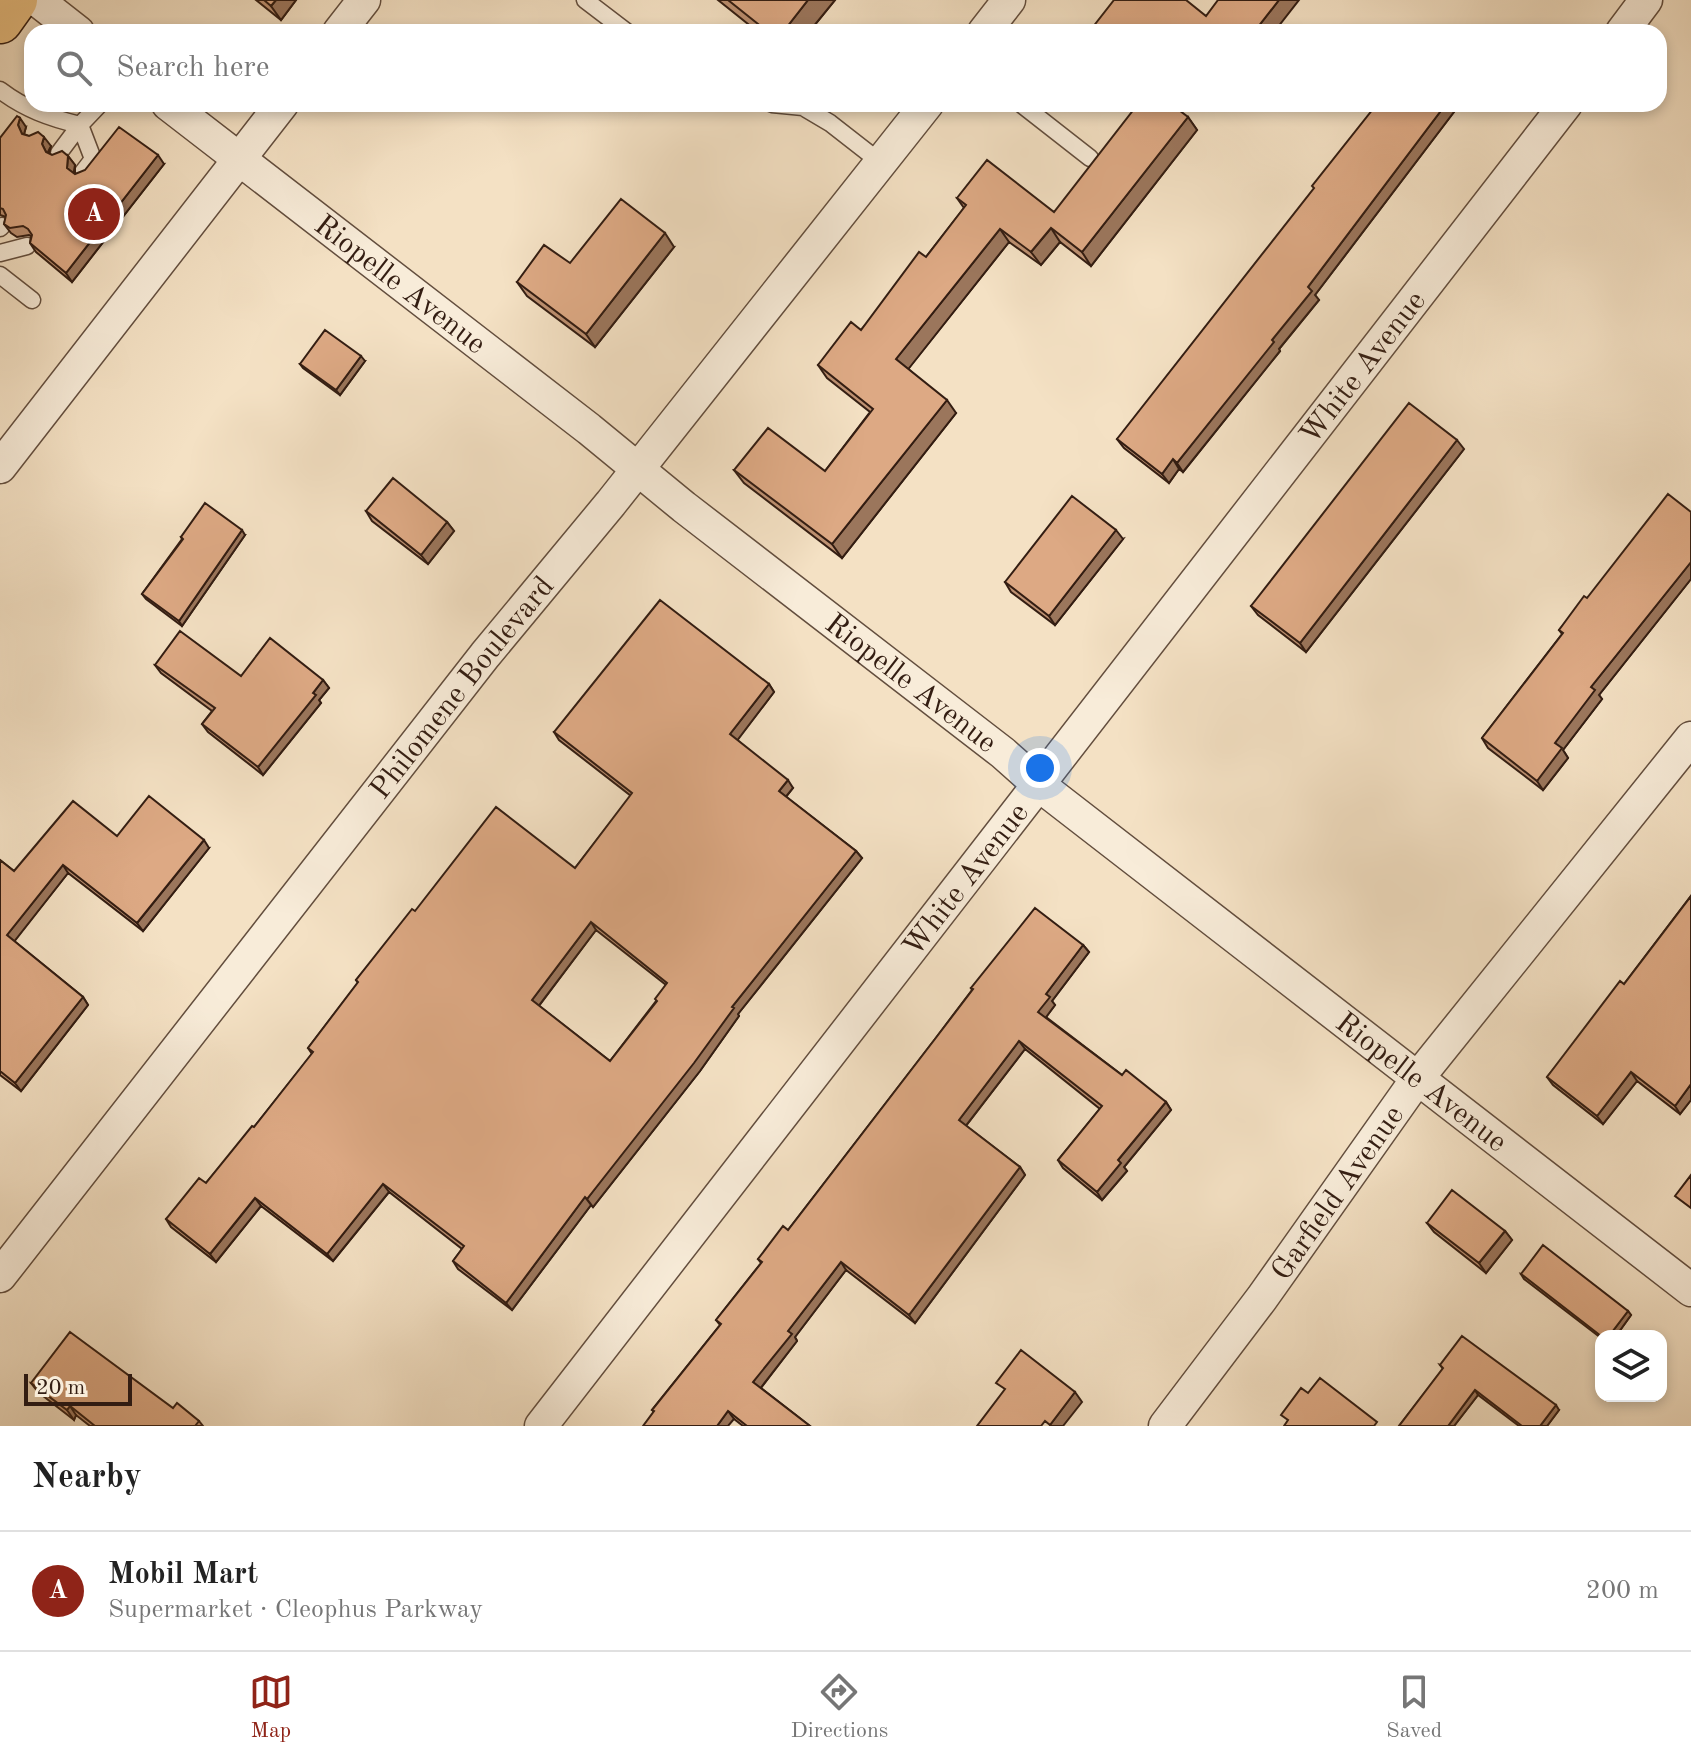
<!DOCTYPE html>
<html lang="en">
<head>
<meta charset="utf-8">
<style>
	:root { --surface:#fff; --page:#f6f6f6; --text:#222; --muted:#767676; --line:#e0e0e0; --accent:#8f2418 }
	body { margin:0; font-family:"Old Standard TT",serif; background:var(--page); color:var(--text) }
	.controls { position:absolute; right:24px; bottom:24px; display:grid; overflow:hidden; border-radius:16px; box-shadow:0 4px 12px #0003 }
	.controls button { width:72px; height:72px; display:grid; place-items:center; padding:0; border:0; border-bottom:2px solid var(--line); background:var(--surface); color:var(--text); font:40px sans-serif }
	.scale { position:absolute; left:24px; bottom:20px; width:108px; box-sizing:border-box; padding-left:8px; border:4px solid #331d12; border-top:0; font-size:22px; line-height:28px; white-space:nowrap; color:#331d12; -webkit-text-stroke:6px #f8ecd9; paint-order:stroke }
	.you { position:absolute; left:1040px; top:768px; width:28px; height:28px; margin:-20px; border:6px solid #fff; border-radius:50%; background:#1a73e8; box-shadow:0 0 0 12px #1a73e833 }
	.badge { display:grid; place-items:center; width:52px; height:52px; border-radius:50%; background:var(--accent); color:#fff; font-size:26px; font-weight:700 }
	.pin { position:absolute; translate:-50% -50%; border:4px solid #fff; box-shadow:0 2px 8px #0006 }
	.list { margin:0; padding:0; list-style:none }
	h2 { display:flex; justify-content:space-between; align-items:center; height:104px; margin:0; padding:0 32px; font-size:34px }
	h2 small { font-size:26px; font-weight:400; color:var(--muted) }
	.list li { display:grid; grid-template-columns:52px 1fr auto; gap:24px; align-items:center; box-sizing:border-box; height:120px; padding:0 32px; border-top:2px solid var(--line) }
	.list b { display:block; font-size:30px; white-space:nowrap }
	.list p { margin:0; font-size:26px; white-space:nowrap; color:var(--muted) }
	.list em { font-size:26px; font-style:normal; color:var(--muted) }
	.icon { flex:none; width:44px; height:44px; fill:none; stroke:currentColor; stroke-width:2; stroke-linecap:round; stroke-linejoin:round }
	.map { position:relative; flex:none; width:1691px; height:1426px; overflow:hidden }
	.search { position:absolute; background:var(--surface); box-shadow:0 4px 12px #0003; left:24px; right:24px; top:24px; height:88px; display:flex; align-items:center; gap:20px; box-sizing:border-box; padding:0 28px; border-radius:24px; color:var(--muted); font-size:30px }
	.sheet { height:224px; background:var(--surface) }
	nav { display:flex; justify-content:space-around; align-items:center; box-sizing:border-box; height:112px; border-top:2px solid var(--line); background:var(--surface); font-size:22px; color:var(--muted) }
	nav a { display:grid; justify-items:center; gap:4px }
	nav .on { color:var(--accent) }
	.map>svg:first-child { display:block }
</style>
</head>
<body>
<div class="map">
<svg width="1691" height="1426" viewBox="0 0 1691 1426">
	<rect width="100%" height="100%" fill="#f4e1c4"/>
	<filter id="stains"><feTurbulence type="fractalNoise" baseFrequency=".0025" numOctaves="4"/><feColorMatrix values="0 0 0 0 .2 0 0 0 0 .09 0 0 0 0 .02 0 0 0 .5 -.17"/></filter>
	<radialGradient id="worn" r=".72"><stop offset=".6" stop-color="#630" stop-opacity="0"/><stop offset="1" stop-color="#630" stop-opacity=".3"/></radialGradient>
	<g fill="none" stroke-linecap="round" stroke-linejoin="round">
		<!-- service casing -->
		<g stroke="#634e3e" stroke-width="19">
			<path id="service" d="M585,0l42,32
				M0,90c25,19 50,28 80,35l20,-21
				M772,104l31,3 27,16 50,39
				M1021,104l69,54
				M80,125l13,34 -10,13
				M59,153l21,-28
				M0,228l2,-2
				M0,253l27,-7
				M0,275l32,25"/>
		</g>
		<!-- minor casing -->
		<g stroke="#634e3e" stroke-width="35">
			<g id="minor">
				<path d="M37,0l41,32"/>
				<path d="M339,32l25,-32"/>
				<path d="M984,32l25,-32"/>
				<path d="M1622,32l24,-32"/>
				<path id="s1" d="M168,104l421,325 95,78 319,246 36,32 652,505"/>
				<path d="M0,467l282,-363"/>
				<path id="s2" d="M0,1276l485,-621 126,-152 316,-399"/>
				<path id="s3" d="M541,1426l1025,-1322"/>
				<path id="s4" d="M1165,1426l97,-128 155,-219 274,-341"/>
			</g>
		</g>
		<!-- trunk casing -->
		<g stroke="#331d12" stroke-width="47">
			<path id="trunk" d="M0,21l15,-21"/>
		</g>
		<!-- service -->
		<use href="#service" stroke="#f8ecd9" stroke-width="16"/>
		<!-- minor -->
		<use href="#minor" stroke="#f8ecd9" stroke-width="32"/>
		<!-- trunk -->
		<use href="#trunk" stroke="#eac082" stroke-width="44"/>
	</g>
	<!-- wall -->
	<path fill="#be9172" stroke="#331d12" stroke-width="2" fill-rule="evenodd" d="M256,0h40l-15,20z
		M718,0h117l-26,32h-51z
		M1460,104l-145,191 4,5 -40,49 1,2 -97,121 -4,-3 -10,14 -45,-35 -7,-9z
		M1188,117l9,13 -106,136 -31,-24 -19,23 -32,-23 -101,127 48,44 -114,145 -98,-75 -10,-13 91,1 45,-59 -43,-34 -9,-13 43,-35 65,-73 38,-49 -7,-10 97,14z
		M26,127l-2,7 27,12 -2,8 3,1 16,1 7,9v9l89,-10 -92,118 -36,-30 -6,-9 1,-7 -2,-1 -12,2 -6,-4 -7,-9 2,-7 -6,-2v-77z
		M674,247l-79,100 -68,-51 -10,-14 53,-19z
		M365,361l-25,34 -37,-27 -3,-4z
		M1464,449l-158,203 -48,-37 -7,-9z
		M366,511l81,11 7,9 -26,33 -56,-43z
		M1691,512v67l-92,116 3,4 -39,51 5,8 -25,32 -55,-42 -6,-10 80,-104 -3,-4 28,-32z
		M245,535l-63,91 -36,-27 -4,-5 40,-55 -1,-2z
		M1123,539l-68,86 -44,-33 -6,-10z
		M155,665l86,11 82,4 6,8 -10,12 2,3 -58,72 -55,-43 -6,-8 10,-13 -51,-38z
		M769,684l5,8 -37,48 56,48 -7,9 70,54 6,7 -124,156 1,2 -39,55 -107,136 -2,-2 -79,105 -54,-41 -5,-8 9,-12 -73,-57 -56,69 -72,-55 -45,56 -45,-35 -5,-8 40,-36 48,-56 58,-73 -4,-6 50,-65 -2,-3 59,-69 160,-43 56,-72 -72,-56 -5,-8zM596,930l70,55 -10,16 -46,60 -71,-55z
		M209,848l-66,83 -75,-58 -54,68 69,56 5,8 -67,86 -21,-16v-215l14,11z
		M1691,896v204l-11,14 -43,-33 -34,43 -50,-39 -6,-8 77,-93z
		M1083,945l6,7 -37,49 3,4 -9,12 76,58 44,27 5,8 -47,57 3,4 -25,29 -39,-32 -5,-8 42,-51 -75,-60 -59,77 54,41 5,8 -110,148 -69,-53 -51,67 2,4 -36,47 49,38h-67l-9,-7 -80,-7 -2,-2 68,-85 -4,-5 45,-57 -3,-4 30,-29 147,-191 37,-49 -1,-2z
		M1427,1223l78,8 7,9 -26,33 -52,-41z
		M1521,1274l107,37 3,4 -15,21h-15v2l-77,-59z
		M1440,1365l119,45 -12,16h-28l-41,-31 -24,31h-55l44,-57z
		M31,1383l142,25 26,13 4,5h-113l-14,-11 -2,5 -36,-28z"/>
	<!-- shaded-wall -->
	<path fill="#9b765c" stroke="#331d12" stroke-width="2" d="M276,0h20l-15,20 -10,-14z
		M808,0h27l-26,32h-26z
		M1279,0h20l-25,32h-20z
		M1446,104h14l-145,191 4,5 -40,49 1,2 -97,121 -6,-9 95,-123 36,-53z
		M1188,117l9,13 -106,136 -9,-14z
		M20,118l6,9 -2,7h-2l-4,-9z
		M44,137l7,9 -3,6 4,9 -6,-9 -4,-8z
		M158,155l6,9 -92,118 -6,-9z
		M68,156l7,9 -2,12 -6,-9z
		M1051,228l9,14 -19,23 -10,-13z
		M1000,229l9,13 -103,130 -10,-13z
		M665,233l9,14 -79,100 -9,-13z
		M361,356l4,5 -25,34 -4,-5z
		M947,400l9,13 -114,145 -10,-14z
		M1457,440l7,9 -158,203 -6,-9z
		M1173,459l6,10 -10,14 -7,-9z
		M447,522l7,9 -26,33 -7,-9z
		M242,530l3,5 -63,91 -3,-5z
		M1116,530l7,9 -68,86 -6,-9z
		M1691,562v17l-92,116 3,4 -39,51 5,8 -25,32 -6,-9 18,-38 36,-56z
		M323,680l6,8 -10,12 2,3 -58,72 -5,-8z
		M769,684l5,8 -38,50 -6,-8z
		M788,780l5,8 -9,11 -5,-8z
		M204,840l5,8 -66,83 -6,-8z
		M856,851l6,7 -124,156 1,2 -39,55 -107,136 -6,-8 145,-192z
		M63,865l5,8 -55,70 -6,-8z
		M591,922l5,8 -59,78 -5,-8z
		M1083,945l6,7 -37,49 3,4 -11,15 -6,-8 8,-18z
		M83,997l5,8 -67,86 -6,-8z
		M1019,1041l6,8 -61,79 -5,-8z
		M1631,1072l6,9 -34,43 -6,-8z
		M1691,1084v16l-11,14 -5,-8z
		M1166,1102l5,8 -47,57 3,4 -25,29 -5,-8 21,-32z
		M1020,1167l5,8 -110,148 -6,-8z
		M383,1184l6,8 -56,69 -6,-7z
		M585,1197l6,8 -79,105 -6,-7z
		M255,1198l6,8 -45,56 -6,-8z
		M1505,1231l7,9 -26,33 -7,-10z
		M841,1262l5,8 -51,67 2,4 -38,49 -6,-8 35,-51z
		M1628,1311l3,4 -15,21h-7z
		M1475,1390l3,5 -24,31h-6z
		M1075,1392l7,10 -19,24h-12l-1,-1z
		M1556,1405l3,5 -12,16h-7z
		M70,1406l6,9 -2,5 -7,-10z
		M728,1411l6,8 -6,7h-11z"/>
	<!-- building -->
	<path fill="#dda984" stroke="#331d12" stroke-width="2" fill-rule="evenodd" d="M264,0h12l-5,6z
		M728,0h80l-25,32h-15z
		M1114,0h72l20,16 12,-16h61l-25,32h-165z
		M1138,104h33l17,13 -106,135 -31,-24 -20,24 -31,-23 -104,130 51,41 -115,144 -98,-74 34,-42 57,43 48,-62 -55,-44 33,-43 10,8 58,-78 7,5 40,-52 -9,-7 30,-38 67,52z
		M1377,104h69l-138,183 4,4 -40,49 2,2 -97,121 -4,-4 -11,15 -45,-35 197,-251 -2,-2z
		M17,116l3,2 -2,7 4,9 7,2 9,-4 6,5 -2,7 4,8 6,3 10,-4 6,5 -1,12 8,6 10,-4 34,-43 39,28 -92,118 -36,-30 2,-8 -4,-6 -5,-3 -13,2 -6,-4 2,-9 -3,-6 -3,-1v-70z
		M621,199l44,34 -79,101 -69,-52 27,-37 26,18z
		M325,330l36,26 -25,34 -36,-26z
		M1409,403l48,37 -157,203 -49,-37z
		M393,478l54,44 -26,33 -55,-44z
		M1668,494l23,18v50l-100,125 4,3 -40,53 7,5 -25,33 -55,-43 81,-105 -4,-3 25,-34 3,2z
		M1072,496l44,34 -67,86 -44,-34z
		M205,503l37,27 -63,91 -37,-27 41,-55 -2,-2z
		M660,600l109,84 -39,50 58,46 -9,11 77,60 -124,156 2,1 -40,55 -107,136 -2,-2 -79,106 -53,-42 11,-15 -81,-62 -56,70 -72,-56 -45,56 -44,-35 33,-41 7,5 46,-57 2,1 59,-75 -5,-4 50,-66 -2,-2 56,-71 3,2 81,-104 79,61 57,-75 -78,-61zM591,922l76,61 -12,16 2,2 -47,60 -78,-61z
		M180,631l61,45 29,-38 53,42 -10,13 3,2 -58,72 -56,-43 13,-16 -60,-43z
		M149,796l55,44 -67,83 -74,-58 -56,70 76,62 -68,86 -15,-12v-211l14,11 59,-70 44,35z
		M1691,896v188l-16,22 -44,-34 -34,44 -50,-39 73,-96 4,3z
		M1035,908l48,37 -37,49 4,3 -12,15 84,63 4,-5 40,32 -48,58 3,3 -24,29 -39,-32 44,-54 -83,-65 -60,79 61,47 -111,148 -68,-53 -53,69 4,3 -39,48 57,44h-63l-19,-15 -11,15h-74l11,-15 -2,-1 69,-86 -5,-4 46,-58 -4,-3 25,-33 5,4 147,-191 38,-50 -2,-1z
		M1691,1175v33l-16,-12z
		M1452,1190l53,41 -26,32 -52,-40z
		M1543,1245l85,66 -19,25h-8l-80,-62z
		M70,1332l103,76 4,-5 22,18 -4,5h-100l-25,-20 -3,4 -36,-27z
		M1462,1336l94,69 -16,21h-18l-47,-36 -27,36h-49l44,-58 -3,-3z
		M1021,1350l54,42 -25,33 -5,-4 -4,5h-64l28,-37 -9,-6z
		M1320,1378l57,44 -3,4h-90l4,-6 -7,-5 20,-27 7,5z"/>
	<g text-anchor="middle" stroke-width="6" stroke-linejoin="round" paint-order="stroke">
		<!-- street labels -->
		<g font-size="30" fill="#331d12" stroke="#f8ecd9">
			<text dy="10" stroke="none"><textPath href="#s1" startOffset="294">Riopelle Avenue</textPath></text>
			<text dy="10" stroke="none"><textPath href="#s3" startOffset="1340">White Avenue</textPath></text>
			<text dy="10" stroke="none"><textPath href="#s1" startOffset="942">Riopelle Avenue</textPath></text>
			<text dy="10" stroke="none"><textPath href="#s2" startOffset="748">Philomene Boulevard</textPath></text>
			<text dy="10" stroke="none"><textPath href="#s3" startOffset="692">White Avenue</textPath></text>
			<text dy="10" stroke="none"><textPath href="#s1" startOffset="1590">Riopelle Avenue</textPath></text>
			<text dy="10" stroke="none"><textPath href="#s4" startOffset="290">Garfield Avenue</textPath></text>
		</g>
	</g>
	<rect width="100%" height="100%" filter="url(#stains)"/>
	<rect width="100%" height="100%" fill="url(#worn)"/>
</svg>
<div class="controls">
<button><svg class="icon" aria-label="layers" viewBox="0 0 24 24"><path d="M12 4l9 5-9 5-9-5zM3 14l9 5 9-5"/></svg></button>
</div>
<div class="scale">20 m</div>
<div class="you"></div>
<div class="pin badge" style="left:94px;top:214px">A</div>
<div class="search"><svg class="icon" aria-label="search" viewBox="0 0 24 24"><circle cx="10" cy="10" r="6"/><path d="M15 15l6 6"/></svg>Search here</div>
</div>
<section class="sheet">
<h2>Nearby<small></small></h2>
<ul class="list">
<li><span class="badge">A</span><div><b>Mobil Mart</b><p>Supermarket · Cleophus Parkway</p></div><em>200 m</em></li>
</ul>
</section>
<nav>
<a class="on"><svg class="icon" aria-label="map" viewBox="0 0 24 24"><path d="M3 6l6-2 6 2 6-2v14l-6 2-6-2-6 2zM9 4v14M15 6v14"/></svg>Map</a>
<a><svg class="icon" aria-label="directions" viewBox="0 0 24 24"><path d="M12 3l9 9-9 9-9-9zM9 14v-3h6M13 9l2 2-2 2"/></svg>Directions</a>
<a><svg class="icon" aria-label="saved" viewBox="0 0 24 24"><path d="M7 4h10v16l-5-4-5 4z"/></svg>Saved</a>
</nav>
</body>
</html>
